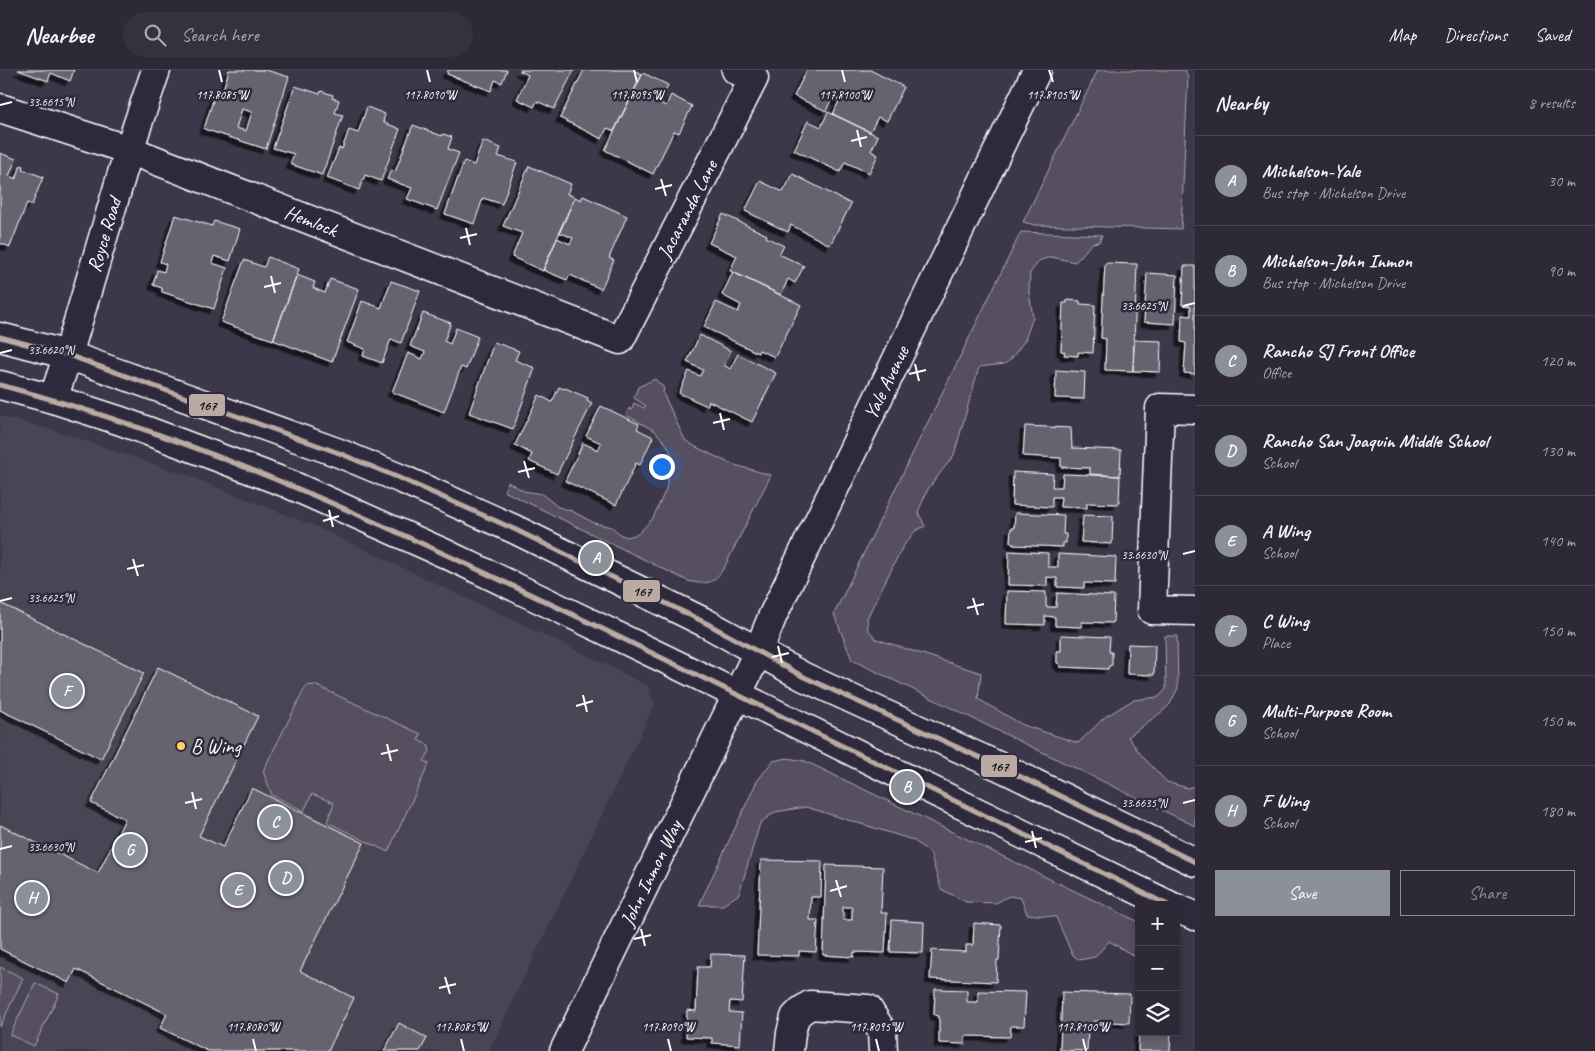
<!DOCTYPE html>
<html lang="en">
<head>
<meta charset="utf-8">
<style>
	:root { --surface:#2d2937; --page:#35313f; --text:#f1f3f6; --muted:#a7a6ad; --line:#484552; --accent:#8c9099 }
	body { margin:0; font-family:Caveat,sans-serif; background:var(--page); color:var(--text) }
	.controls { position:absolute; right:15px; bottom:15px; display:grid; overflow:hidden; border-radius:0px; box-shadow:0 2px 8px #0003 }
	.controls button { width:45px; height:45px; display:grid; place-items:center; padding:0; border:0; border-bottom:1px solid var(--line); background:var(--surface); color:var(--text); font:25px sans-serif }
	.you { position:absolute; left:661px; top:396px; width:18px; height:18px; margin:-12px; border:4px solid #fff; border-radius:50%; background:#1a73e8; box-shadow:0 0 0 8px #1a73e833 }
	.badge { display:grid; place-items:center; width:32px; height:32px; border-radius:50%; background:var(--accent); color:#fff; font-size:16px; font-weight:700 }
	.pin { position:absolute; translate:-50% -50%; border:2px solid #fff; box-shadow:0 1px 5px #0006 }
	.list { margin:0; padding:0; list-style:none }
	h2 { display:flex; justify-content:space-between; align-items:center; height:65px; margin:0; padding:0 20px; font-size:21px }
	h2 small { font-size:16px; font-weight:400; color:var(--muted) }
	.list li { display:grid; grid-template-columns:32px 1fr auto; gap:15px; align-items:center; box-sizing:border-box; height:90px; padding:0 20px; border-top:1px solid var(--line) }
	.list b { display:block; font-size:19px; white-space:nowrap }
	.list p { margin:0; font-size:16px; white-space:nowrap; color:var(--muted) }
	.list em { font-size:16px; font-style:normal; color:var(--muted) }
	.actions { display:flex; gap:10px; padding:15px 20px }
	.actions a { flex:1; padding:11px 0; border:1px solid var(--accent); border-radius:0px; text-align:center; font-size:18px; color:var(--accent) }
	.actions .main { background:var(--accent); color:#fff }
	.icon { flex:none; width:28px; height:28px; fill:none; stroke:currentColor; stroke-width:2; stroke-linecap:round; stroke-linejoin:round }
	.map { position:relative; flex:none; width:1195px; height:981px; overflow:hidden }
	header { display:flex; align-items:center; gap:30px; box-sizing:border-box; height:70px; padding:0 25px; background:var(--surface); border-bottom:1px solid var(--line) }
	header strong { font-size:24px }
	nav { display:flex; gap:28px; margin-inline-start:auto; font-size:18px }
	.search { width:350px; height:45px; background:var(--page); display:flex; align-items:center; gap:12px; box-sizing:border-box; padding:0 18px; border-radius:28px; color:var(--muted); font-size:19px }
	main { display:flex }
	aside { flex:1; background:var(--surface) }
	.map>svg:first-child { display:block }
</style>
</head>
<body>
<header>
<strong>Nearbee</strong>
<div class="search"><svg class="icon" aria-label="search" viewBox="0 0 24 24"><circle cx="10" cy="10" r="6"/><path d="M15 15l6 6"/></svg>Search here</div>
<nav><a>Map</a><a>Directions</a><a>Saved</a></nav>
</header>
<main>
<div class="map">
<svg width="1195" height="981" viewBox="0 0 1195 981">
	<defs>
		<filter id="shadow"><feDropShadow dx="-4.5" dy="4.5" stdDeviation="0" flood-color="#0009"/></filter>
	</defs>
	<rect width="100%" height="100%" fill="#3c3749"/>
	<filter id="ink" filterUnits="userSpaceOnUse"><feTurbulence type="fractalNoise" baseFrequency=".02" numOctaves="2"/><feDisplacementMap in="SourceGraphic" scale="10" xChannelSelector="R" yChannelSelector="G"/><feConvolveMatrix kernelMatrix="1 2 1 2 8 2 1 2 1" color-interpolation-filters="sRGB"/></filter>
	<g filter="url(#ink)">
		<!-- built -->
		<path fill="#494455" d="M0,346l56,15 133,45 126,50 282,134 51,26 7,18 -166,347h-489z"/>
		<!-- green -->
		<path fill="#555060" stroke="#aaa8b0" d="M1098,0h87l3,7 -7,152 -146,-4 -12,-3z
			M1021,162l81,3 -3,7 -7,1 -11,13 -6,6 -24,-5 -11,3 -10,13 -1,19 4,25 -8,23 -14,19 -6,5 -26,3 -25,88 -26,34 -10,23 7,14 -10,5 -13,17 -35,70 1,11 8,10 105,34 -3,26 45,26 55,18 27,-26 28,-17 26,-3 7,-8 -1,-53h12l1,52 -8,16 -7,7 -35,26 14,19 25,26 20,6 8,-2v40l-343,-166 -18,-46z
			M655,309l9,9 -1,5 22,47 11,7 35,17 40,11 -45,89c-10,18 -17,22 -38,17l-184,-90 4,-9 16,9 18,3 16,13 14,4 22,12 18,4 9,8 6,2 11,-3 15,-16 13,-29 6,-34 -5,-10 -12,-14 -29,-16 3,-7 3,2 2,-7 10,5 2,-2 -12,-8 4,-11z
			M315,615l106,49 -3,6 10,5 2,6 -6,10 5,3 -41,88 -61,-30 7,-19 -22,-9 -8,17 -32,-16 -9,-24 43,-85z
			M787,688l18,3 334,161v37l-30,-18 -14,16 -16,3 -7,-6 -16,-37 -29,-3 -6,-16 -12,-2 -13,7 -30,-1 -25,-13 -11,-36 -17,-13 -107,-33 -31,5 -15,11 -21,71 -16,11h-24l58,-124 16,-20z
			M0,897l23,11 -23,49z
			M35,913l24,11 -25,52 -24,-11z"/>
		<!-- building -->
		<path fill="#666270" stroke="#fff" fill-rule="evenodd" filter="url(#shadow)" d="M18,0h56l-4,11 -19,-8 -3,8z
			M229,0h37l23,7 -23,72 -62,-20 11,-35 6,2zM242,39l10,3 -6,19 -10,-3z
			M448,0h59l-5,13 -7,-3 -4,11 -44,-17z
			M520,0h54l-20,39 -17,-8 -3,6 -17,-8 11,-24 -8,-4z
			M584,0h49l9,4 -28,57 -7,-3 -5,11 -42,-21z
			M807,0h63l34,17 -17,34 -9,-4 -8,15 -37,-18 6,-13 -7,-3 -6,13 -32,-15z
			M643,3l25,12 -8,18 6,3 5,-11 21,11 -13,27 -5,-2 -21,43 -48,-24z
			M295,16l25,8 1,-3 12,4 -1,3 7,2 -4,13 8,2 -21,60 -32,-11 4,-10 -21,-6z
			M367,37l18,7 -2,8 17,7 -19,52 -16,-6 -6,15 -32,-12 12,-30 3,1 7,-19 9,3z
			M828,42l50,24 -7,15 7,4 -9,18 -24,-11 -5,10 -46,-22 14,-29 13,6z
			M413,55l29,11 1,-2 9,3 -4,12 11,4 -22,57 -30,-11 5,-11 -25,-9 4,-9 4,2z
			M483,71l18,7 -3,8 19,6 -15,42 -19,-6 -9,26 -29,-10 19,-53 10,4z
			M0,83l16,6 -7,17 7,3 5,-14 2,1 -1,3 21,8 -11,28 -5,-2 -17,44 -10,-4z
			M529,96l42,18 -4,10 8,3 -32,74 -31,-14 10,-24 -19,-7z
			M793,104l58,30 -21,41 -39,-20 -3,7 -43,-21 15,-30 23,11z
			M583,126l44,20 -18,42 5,2 -13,29 -31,-14 -3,5 -24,-10 14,-32 13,6 3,-6 -14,-6 16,-35 6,3z
			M723,144l44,21 -1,2 18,9 -5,8 25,12 -9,17 -7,-4 -7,16 -51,-24 7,-15 -28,-13z
			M175,145l37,11 2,-5 26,8 -10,32 -16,-5 -2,7 15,5 -13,41 -52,-17v-4l-9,-3 4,-15 7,2 2,-8 -6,-2z
			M268,187l31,12 -26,71 -52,-18 23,-62 20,7z
			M1105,193l32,1 -4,107 -28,-1 1,-31 -5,-1z
			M1184,196h11v108l-11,-1 2,-30 -5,-1 1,-27 9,1v-10l-9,-1z
			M733,202l68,33 -26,52 -16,-7 -1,3 -54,-26 12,-25 22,10 3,-7 -19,-10z
			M1147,203l30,2 -2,49 -31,-2z
			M297,205l18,7 -2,6 12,5 5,-14 29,10 -27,73 -59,-22z
			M391,211l29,10 -19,52 -10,-4 -9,24 -19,-7 2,-7 -18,-7 15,-41 19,7z
			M1067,230l13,1v3l15,1 -2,48 -15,-1v4l-14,-1 1,-3 -4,-1 2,-48h4z
			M423,243l28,10 -7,18 6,3 6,-16 22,9 -12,32 -5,-2 -17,45 -52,-20 16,-39 14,6 3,-7 -15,-6z
			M700,265l31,16 -7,14 6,4 8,-15 38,19 -24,49 -43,-21 -2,5 -28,-13 10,-22 11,5 3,-6 -16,-8z
			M1134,270l27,1 -1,31 -27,-1z
			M494,272l25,9 -4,9 20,8 -22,61 -44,-16z
			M1056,300l29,2 -1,27 -29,-1z
			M559,317l5,2 1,-1 23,10 -1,2 5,3 -35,71 -28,-13 3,-7 -17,-9 24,-50 13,7z
			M601,336l38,18 -2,5 16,8 -13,28 -4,-2 -20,42 -51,-24 18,-38 15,7 3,-7 -15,-7z
			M1025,356l46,2 1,20 49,2 -1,26 -30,-2v-6l-29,-1v-9l-38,-2z
			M1013,402l40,2 -1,13h10l1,-13 57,2 -1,28 -32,-1v5l-27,-1 1,-10h-9v10l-40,-2z
			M1015,443l49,2 -1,19h3v9h-3v4l-50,-2v-2l-3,-1 1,-14h3z
			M1083,445l30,1 -1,28 -31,-2z
			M1009,481l39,2v14h10v-13l58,3 -1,27 -31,-1v5l-27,-1v-9l-10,-1v9l-39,-1z
			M1007,521l39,1v15h10l1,-14 57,3 -1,27 -31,-1v5l-27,-1v-9l-10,-1v9l-39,-1z
			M0,533l144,70 -43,86 -101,-49z
			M1061,565l49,2 -1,15h3v13l-3,1 -1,3 -48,-2v-3l-3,-1v-12h4z
			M1128,574l27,1 -1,30 -27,-1z
			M158,597l100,49 -59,120 24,11 29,-59 112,55 -64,128 54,27 -26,53h-120l-48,-23 7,-14 -12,-6 -79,-39 -7,14 -69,-34v-124l98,48 27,-54 -34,-16z
			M761,790l61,1 -1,36h-10l-1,23h8l-2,32 -17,-1v5l-42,-1z
			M826,795l57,2 -2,46h6l-2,40 -31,-1v5l-31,-2zM843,837h9v13h-9z
			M892,850l32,2 -1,31 -33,-1z
			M974,853l27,2 -2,35h-2l-1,22 -66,-3 2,-29 34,2v-7h7z
			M711,884l34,1 -3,47 -12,-1 -1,11 13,1 -2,32 -28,-2v-5l-26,-1 1,-27 9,1 2,-44h12z
			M935,919l32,1v12h11v-11l48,1 -2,34h-13l-1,11 -45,-1v8l-26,-1v-27l-5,-1z
			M1062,922l68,2 -1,29 -35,-2v8l-6,-1 -1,23 -27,-1z
			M399,953l28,15 -7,13h-36z
			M1139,962h32l-1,19h-32z"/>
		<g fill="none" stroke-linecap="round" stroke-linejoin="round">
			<!-- minor casing -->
			<g stroke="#fff" stroke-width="31">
				<g id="minor">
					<path id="s1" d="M0,38l129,42 491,190 134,-262 -18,-8"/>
					<path id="s2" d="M53,329l15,-44 61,-205 27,-80"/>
					<path d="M1195,339l-35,-1 -8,202 43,1"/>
					<path id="s3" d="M564,981l194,-399 15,-37 264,-545"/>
					<path d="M789,981l2,-18 4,-16 6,-6 9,-6 58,4 14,22 1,20"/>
				</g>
			</g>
			<!-- major casing -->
			<g stroke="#fff" stroke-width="31">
				<path id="major" d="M0,267l68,18 271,98 65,27 110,49 192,94 98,54 203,93 188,92
					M0,315l53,14 68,22 168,63 29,13 128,57 221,106 227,112 275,133
					M1176,838l19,8"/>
			</g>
			<!-- minor -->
			<use href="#minor" stroke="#2f2a3d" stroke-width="28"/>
			<!-- major -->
			<use href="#major" stroke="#2f2a3d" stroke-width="28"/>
			<!-- bus-1 casing -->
			<g stroke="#2f2a3d" stroke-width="9">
				<path id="bus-1" d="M0,267l68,18 271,98 65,27 110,49 192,94 98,54 203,93 188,92
					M0,315c204,54 395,144 584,235 195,94 389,190 584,285"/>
			</g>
			<!-- bus-1 -->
			<use href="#bus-1" stroke="#baaaa2" stroke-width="5"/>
		</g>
	</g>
	<!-- ticks -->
	<path fill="none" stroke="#fff" stroke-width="2" d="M219,0l3,12M427,0l3,12M634,0l3,12M842,0l3,12M1049,0l4,12M0,35l12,-3M857,60l4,17M851,71l16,-4M661,109l5,17M655,119l17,-4M466,158l4,17M460,168l17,-4M271,206l4,17M264,217l17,-4M1183,236l12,-3M0,283l12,-3M915,294l4,17M909,304l17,-4M720,343l4,17M713,353l17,-4M524,391l5,17M518,402l17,-4M329,440l4,17M323,451l16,-5M1183,484l12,-3M133,489l5,17M127,499l17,-4M973,528l5,17M0,531l12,-3M967,538l17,-4M778,576l4,17M772,587l17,-4M583,625l4,17M576,636l17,-5M387,674l4,17M381,684l17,-4M192,722l4,17M185,733l17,-4M1183,733l12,-3M1032,761l4,17M1025,772l17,-4M0,779l12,-3M836,810l5,17M830,821l17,-5M641,859l4,17M634,869l17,-4M445,907l5,17M439,918l17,-4M253,969l3,12M461,969l3,12M668,969l3,12M876,969l3,12M1083,969l3,12"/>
	<!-- markers -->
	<circle fill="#ffd166" stroke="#2f2a3d" stroke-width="2" cx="181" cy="676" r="5"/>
	<g text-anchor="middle" stroke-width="5" stroke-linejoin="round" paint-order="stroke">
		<!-- street labels -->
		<g font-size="20" fill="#fff" stroke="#2f2a3d">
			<text dy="7" stroke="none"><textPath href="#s1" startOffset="809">Jacaranda Lane</textPath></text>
			<text dy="7" stroke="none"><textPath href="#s1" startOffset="331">Hemlock</textPath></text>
			<text dy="7" stroke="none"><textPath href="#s2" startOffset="172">Royce Road</textPath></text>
			<text dy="7" stroke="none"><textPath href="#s3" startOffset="742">Yale Avenue</textPath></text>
			<text dy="7" stroke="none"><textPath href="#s3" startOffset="198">John Inmon Way</textPath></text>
		</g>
		<!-- poi labels -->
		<g font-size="20" fill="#fff" stroke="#2f2a3d" text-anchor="start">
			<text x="191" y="683">B Wing</text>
		</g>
	</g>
	<g font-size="12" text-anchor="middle" fill="#fff" stroke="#2f2a3d" stroke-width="5" stroke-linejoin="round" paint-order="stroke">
		<text x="222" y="29">117.8085°W</text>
		<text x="430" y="29">117.8090°W</text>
		<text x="637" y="29">117.8095°W</text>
		<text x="845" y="29">117.8100°W</text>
		<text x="1053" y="29">117.8105°W</text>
		<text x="51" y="36">33.6615°N</text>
		<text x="1144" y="240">33.6625°N</text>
		<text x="51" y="284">33.6620°N</text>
		<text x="1144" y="489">33.6630°N</text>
		<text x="51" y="532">33.6625°N</text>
		<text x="1144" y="737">33.6635°N</text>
		<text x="51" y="781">33.6630°N</text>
		<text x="253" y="961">117.8080°W</text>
		<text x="461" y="961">117.8085°W</text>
		<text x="668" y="961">117.8090°W</text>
		<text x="876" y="961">117.8095°W</text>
		<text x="1083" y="961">117.8100°W</text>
	</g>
	<g stroke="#2f2a3d" stroke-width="2">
		<rect x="188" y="323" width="38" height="24" rx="5" fill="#baaaa2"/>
		<rect x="622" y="509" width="39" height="24" rx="5" fill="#baaaa2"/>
		<rect x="980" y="684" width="38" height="24" rx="5" fill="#baaaa2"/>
	</g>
	<g font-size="14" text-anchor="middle" font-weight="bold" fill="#111">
		<text x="207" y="340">167</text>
		<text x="642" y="526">167</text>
		<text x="999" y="701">167</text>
	</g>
</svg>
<div class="controls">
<button>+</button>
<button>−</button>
<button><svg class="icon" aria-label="layers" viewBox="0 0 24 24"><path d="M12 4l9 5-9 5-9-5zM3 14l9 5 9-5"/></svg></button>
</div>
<div class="you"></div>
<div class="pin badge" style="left:596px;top:488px">A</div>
<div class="pin badge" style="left:907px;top:717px">B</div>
<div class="pin badge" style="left:275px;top:752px">C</div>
<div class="pin badge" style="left:286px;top:808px">D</div>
<div class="pin badge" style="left:238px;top:820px">E</div>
<div class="pin badge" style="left:67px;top:621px">F</div>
<div class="pin badge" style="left:130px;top:780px">G</div>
<div class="pin badge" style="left:32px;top:828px">H</div>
</div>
<aside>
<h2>Nearby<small>8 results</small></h2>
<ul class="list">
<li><span class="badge">A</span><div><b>Michelson-Yale</b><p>Bus stop · Michelson Drive</p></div><em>30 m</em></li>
<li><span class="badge">B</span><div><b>Michelson-John Inmon</b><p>Bus stop · Michelson Drive</p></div><em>90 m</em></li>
<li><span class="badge">C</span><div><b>Rancho SJ Front Office</b><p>Office</p></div><em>120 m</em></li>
<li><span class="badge">D</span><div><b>Rancho San Joaquin Middle School</b><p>School</p></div><em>130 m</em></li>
<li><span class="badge">E</span><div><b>A Wing</b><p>School</p></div><em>140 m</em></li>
<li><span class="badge">F</span><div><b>C Wing</b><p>Place</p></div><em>150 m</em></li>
<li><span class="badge">G</span><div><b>Multi-Purpose Room</b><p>School</p></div><em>150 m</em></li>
<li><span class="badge">H</span><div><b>F Wing</b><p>School</p></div><em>180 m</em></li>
</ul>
<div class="actions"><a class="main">Save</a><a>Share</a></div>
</aside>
</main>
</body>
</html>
